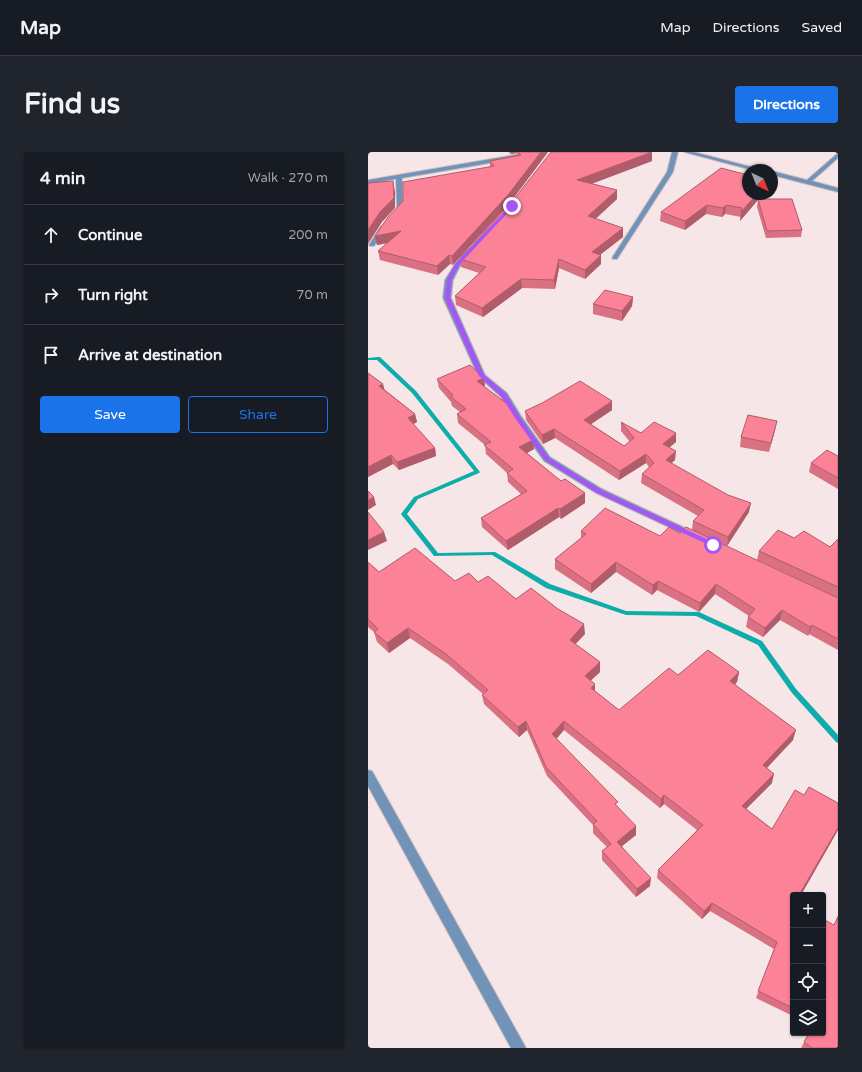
<!DOCTYPE html>
<html lang="en">
<head>
<meta charset="utf-8">
<style>
	:root { --surface:#171b24; --page:#20242c; --text:#f1f3f6; --muted:#9ea1a6; --line:#363941; --accent:#1a73e8 }
	body { margin:0; font-family:"Varela Round",sans-serif; background:var(--page); color:var(--text) }
	.controls { position:absolute; right:12px; bottom:12px; display:grid; overflow:hidden; border-radius:4px; box-shadow:0 1px 3px #0004 }
	.controls button { width:36px; height:36px; display:grid; place-items:center; padding:0; border:0; border-bottom:1px solid var(--line); background:var(--surface); color:var(--text); font:20px sans-serif }
	.compass { position:absolute; left:374px; top:12px; width:36px; height:36px; border-radius:50%; background:var(--surface); box-shadow:0 1px 3px #0004; rotate:137deg }
	.stop { position:absolute; width:12px; height:12px; margin:-9px; border:3px solid #a855f7; border-radius:50%; background:#fff }
	.stop.end { background:#a855f7; border-color:#fff; box-shadow:0 1px 4px #0008 }
	.list { margin:0; padding:0; list-style:none }
	h2 { display:flex; justify-content:space-between; align-items:center; height:52px; margin:0; padding:0 16px; font-size:17px }
	h2 small { font-size:13px; font-weight:400; color:var(--muted) }
	.list li { display:grid; grid-template-columns:26px 1fr auto; gap:12px; align-items:center; box-sizing:border-box; height:60px; padding:0 16px; border-top:1px solid var(--line) }
	.list b { display:block; font-size:15px; white-space:nowrap }
	.list em { font-size:13px; font-style:normal; color:var(--muted) }
	.actions { display:flex; gap:8px; padding:12px 16px }
	.actions a { flex:1; padding:9px 0; border:1px solid var(--accent); border-radius:4px; text-align:center; font-size:14px; color:var(--accent) }
	.actions .main { background:var(--accent); color:#fff }
	.icon { flex:none; width:22px; height:22px; fill:none; stroke:currentColor; stroke-width:2; stroke-linecap:round; stroke-linejoin:round }
	.map { position:relative; flex:none; width:470px; height:896px; overflow:hidden; border-radius:4px }
	header { display:flex; align-items:center; gap:24px; box-sizing:border-box; height:56px; padding:0 20px; background:var(--surface); border-bottom:1px solid var(--line) }
	header strong { font-size:19px }
	nav { display:flex; gap:22px; margin-inline-start:auto; font-size:14px }
	.intro { display:flex; align-items:center; justify-content:space-between; box-sizing:border-box; height:96px; padding:0 24px }
	h1 { margin:0; font-size:28px }
	.button { padding:10px 18px; border-radius:4px; background:var(--accent); color:#fff; font-size:14px; font-weight:700 }
	main { display:flex; gap:24px; padding:0 24px }
	aside { flex:1; background:var(--surface); border-radius:4px; box-shadow:0 1px 3px #0004 }
	.map>svg:first-child { display:block }
</style>
</head>
<body>
<header>
<strong>Map</strong>
<nav><a>Map</a><a>Directions</a><a>Saved</a></nav>
</header>
<div class="intro"><h1>Find us</h1><a class="button">Directions</a></div>
<main>
<aside>
<h2>4 min<small>Walk · 270 m</small></h2>
<ul class="list">
<li><svg class="icon" aria-label="ahead" viewBox="0 0 24 24"><path d="M12 20V5M6 11l6-6 6 6"/></svg><div><b>Continue</b></div><em>200 m</em></li>
<li><svg class="icon" aria-label="right" viewBox="0 0 24 24"><path d="M7 20v-9h11M14 6l5 5-5 5"/></svg><div><b>Turn right</b></div><em>70 m</em></li>
<li><svg class="icon" aria-label="arrive" viewBox="0 0 24 24"><path d="M6 21V4h12l-3 4 3 4H6"/></svg><div><b>Arrive at destination</b></div></li>
</ul>
<div class="actions"><a class="main">Save</a><a>Share</a></div>
</aside>
<div class="map">
<svg width="470" height="896" viewBox="0 0 470 896">
	<rect width="100%" height="100%" fill="#f6e6e7"/>
	<g fill="none" stroke-linecap="round" stroke-linejoin="round">
		<!-- stream -->
		<path fill="#0eada9" fill-rule="evenodd" d="M10,205h2l36,34 64,81 -1,1 -61,26 -11,15 31,39 57,-1 55,32 76,27 73,1 63,29 34,48 42,46v8l-2,-1 -44,-49 -34,-48 -62,-29 -70,-1 -80,-27 -54,-33 -58,1 -33,-42 13,-17 60,-26 -62,-78 -35,-33h-9v-2z"/>
		<!-- minor casing -->
		<g stroke="#d2c0c2" stroke-width="2">
			<path id="minor" d="M164,0h14l-3,2 -141,24 1,31 -9,8 -3,-2 6,-6 -1,-30 -28,5v-4z
				M304,0h6l-5,20 -56,87h-4l-1,-1 55,-86z
				M316,0h10l69,18h-11z
				M470,1v5l-26,23 26,7v4l-66,-17v-4l35,9z
				M13,74l5,1 -12,19h-4l-1,-1z
				M101,97l3,2 -12,15 -7,14 -2,18 34,77 22,18 14,23 29,41 52,32 96,45 2,2 -2,2h-6l-96,-45 -52,-32 -30,-42 -13,-22 -23,-21 -35,-78 2,-18 10,-16 12,-14z
				M0,618l4,1 154,277h-15l-143,-262z"/>
		</g>
		<!-- minor -->
		<use href="#minor" fill="#7193b8" fill-rule="evenodd"/>
	</g>
	<!-- wall -->
	<path fill="#d97182" d="M140,0h40l-39,52 -56,61 -3,-1 -12,11 -58,-15 -2,-9 10,-8 -11,2 -2,-9 115,-69v-6l27,-5v-3l-6,1z
		M284,0v9l-61,23 26,15 -22,20 28,18 -23,18 1,9 -16,15 -26,-11 -4,21 -33,-1 -39,29 -27,-12 -1,-9 24,-23 -18,-6 -1,-8 54,-60z
		M380,42h15l-5,5 44,31 -1,7 -35,1 -9,-31 1,-7 -18,21 1,-4 -16,-3 -3,3 -16,-3 -21,16 -25,-9 1,-9z
		M265,145l-1,9 -10,15 -29,-7v-10z
		M0,221l15,11 1,5 31,25 2,8 -4,2 22,24 1,8 -37,14 -6,-6 -25,13z
		M116,226l1,9 48,53 1,9 -7,4 34,28 24,12v10l-24,16 -2,-2 -51,33 -26,-23 -1,-9 40,-24 -13,-12 -1,-9 -21,-19 -1,-9 -27,-22 -1,-9 3,-2 -8,-6 -1,-4 -12,-14 -2,-9z
		M244,258l-21,14 33,22 6,-4 -9,-11v-9l20,11 35,9 -7,5 6,13 -4,3 78,49 -22,34 -35,-16 1,-9 5,-5 -57,-33 1,-9 7,-7 -3,-4 -27,17 -64,-42 -12,6 -17,-24 -1,-9z
		M407,278l-6,22 -29,-5 1,-10z
		M470,304v33l-29,-17 2,-9z
		M213,379l79,5 20,-3 158,65v52l-29,-16 -1,2 -28,-16 -17,17 -17,-10 2,-10 1,-1 -34,-22 -16,18 -42,-22 -5,5 -36,-23 -25,21 -36,-24v-10l26,-20z
		M426,386l36,9 8,-8v59l-81,-38 2,-9z
		M0,410l11,10 76,9 23,1 38,17 69,35 -10,10 25,18v10l-10,9 5,3v7l24,19 59,-35 61,-3 -2,10 -2,2 58,56 -26,28 5,15 -26,26 26,20 32,-34 34,8v27l-37,65h-8v121l-37,-18 18,-49 -64,-38 -8,8 -45,-41 1,-8 39,-40 -33,-26 -4,4 -96,-78 -8,9 61,67 19,29 -14,11 28,40 -14,11 -34,-37v-9l5,-4 -14,-14v-8l-46,-49 -20,-46 -8,7 -35,-33 -2,-9 1,-1 -35,-30 -38,-26 -21,15 -12,-11 -3,-10 -6,-5z
		M470,763v133h-37l8,-15h14l11,-108z"/>
	<!-- shaded-wall -->
	<path fill="#b05c6a" d="M143,0h6v1l-6,1z
		M173,0h7l-39,52 -56,61 -1,-9z
		M284,0v9l-74,28 -1,-9z
		M407,20l-1,9 -2,2v-7z
		M25,29l2,11v16l-13,14 -14,22v-14l12,-18z
		M249,38v9l-28,26 -1,-9z
		M389,42h6l-23,27 1,-9z
		M339,53l-1,9 -21,16v-9z
		M358,53l-1,9 -3,3 1,-9z
		M255,76v9l-31,24v-9z
		M33,79l1,9 -25,5 -2,-9z
		M81,103l1,9 -12,11 -1,-9z
		M233,103v9l-16,15v-9z
		M191,107v9l-4,21 -1,-9z
		M153,127l1,9 -39,29 -1,-9z
		M265,145l-1,9 -10,15v-10z
		M116,226l1,10 -8,-7z
		M15,232l2,8 -6,-6z
		M244,249v9l-28,19v-9z
		M47,262l2,8 -7,4 -2,-8z
		M409,269l-2,9 -6,22 2,-9z
		M186,277l1,9 -12,6 -1,-9z
		M308,281v9l-13,11v-9z
		M165,288l1,9 -14,8 -1,-10z
		M67,296l1,8 -37,14 -2,-8z
		M308,299l-1,9 -10,9 1,-9z
		M278,302v9l-27,17 1,-9z
		M23,303l2,9 -25,13v-10z
		M217,341v10l-24,16 -1,-10z
		M6,345l2,8 -8,5v-10z
		M383,351l-2,9 -22,34 1,-9z
		M190,356l1,9 -51,33 -2,-9z
		M16,380l3,9 -19,9v-10z
		M248,410v10l-25,21v-9z
		M290,429l-1,9 -5,5 1,-10z
		M348,432l-1,10 -16,18 1,-9z
		M414,458l-2,10 -17,17 2,-9z
		M216,472l1,10 -15,16v-10z
		M444,473l-3,9 -1,2 2,-9z
		M40,476l2,10 -21,15 -2,-10z
		M232,510v10l-15,14v-10z
		M371,520l-2,10 -9,9 2,-10z
		M227,532v10l-4,-6z
		M158,569l1,9 -8,7 -1,-10z
		M196,569v9l-12,14v-10z
		M428,578l-3,10 -32,34 2,-9z
		M406,622l-2,9 -32,32 2,-9z
		M296,643v9l-4,4 1,-9z
		M268,674v9l-19,15v-8z
		M470,676v2l-37,65h-2z
		M283,726l-1,8 -14,11 1,-8z
		M344,751l-2,8 -8,8 2,-8z"/>
	<!-- building -->
	<path fill="#fc8397" stroke="#b05c6a" d="M150,0h23l-33,43 -56,61 -3,-1 -12,11 -59,-15 23,-20 -26,5 13,-19 15,-16v-19l91,-16 -4,-5 31,-6z
		M183,0h101l-75,28 40,10 -29,26 35,12 -31,24 9,3 -16,15 -26,-11 -5,21 -33,-1 -39,29 -27,-12 31,-29 -26,-8 54,-60z
		M387,15l12,3h-13z
		M353,16l27,7v19h9l-16,18 1,-4 -16,-3 -3,3 -16,-3 -22,16 -24,-9z
		M404,19l3,1 -3,4z
		M25,29l1,17 -14,14 -12,18v-47z
		M390,47h34l10,31 -35,1z
		M237,138l28,7 -11,14 -29,-7z
		M102,213l14,13 -7,3 33,25 23,34 -14,7 42,34 4,-2 20,14 -25,16 -2,-1 -52,33 -25,-23 46,-27 -20,-18 6,-4 -29,-24 7,-3 -34,-28 9,-5 -15,-12 2,-2 -16,-16z
		M0,221l15,11 -4,2 36,28 -7,4 27,30 -38,14 -6,-7 -23,12z
		M212,229l32,20 -28,19 40,26 10,-8 -13,-16 20,11 13,-11 22,11 -13,11 13,7 -10,9 62,35 23,8 -23,34 -35,-16 11,-11 -62,-36 12,-11 -8,-9 -26,17 -66,-42 -12,6 -17,-24 17,-8z
		M380,263l29,6 -6,22 -30,-6z
		M459,298l11,6v22l-27,-15z
		M0,339l6,6 -6,3z
		M237,356l55,28 9,-9 11,6 6,-6 152,71v41l-26,-14 -2,2 -28,-17 -17,18 -17,-11 7,-8 -39,-25 -16,19 -42,-22 -5,4 -37,-23 -25,22 -36,-25 31,-25 -5,-3z
		M0,360l16,20 -16,8z
		M410,378l16,8 10,-7 26,16 8,-8v48l-79,-36z
		M47,396l40,33 14,-8 9,9 10,-6 28,23 15,-11 27,21 26,15 -14,16 30,22 -15,14 10,8 -4,4 28,22 50,-42 9,7 30,-25 31,22 -9,9 66,49 -33,35 11,9 -32,32 30,23 23,-39 9,5 5,-8 29,16v25l-39,67h-6v113l-35,-17 19,-49 -65,-39 -8,8 -46,-41 45,-45 -39,-30 -3,4 -97,-78 -12,13 66,68 -3,2 21,22 -19,16 34,36 -14,11 -35,-38 9,-7 -18,-20 4,-3 -51,-54 -20,-46 -8,6 -36,-32 6,-5 -42,-36 -38,-26 -21,15 -13,-11 4,-3 -10,-10v-57l11,10z
		M470,765v131h-26l-8,-6 5,-9h14v-114l11,6z"/>
	<!-- route -->
	<path fill="#a855f7" d="M143,53l3,1 -55,59 -8,15 -1,18 34,77 22,19 13,22 30,42 52,32 114,53v3h-4l-114,-53 -52,-33 -30,-42 -13,-21 -23,-21 -34,-78 2,-18 8,-16z"/>
</svg>
<div class="controls">
<button>+</button>
<button>−</button>
<button><svg class="icon" aria-label="locate" viewBox="0 0 24 24"><circle cx="12" cy="12" r="6"/><path d="M12 2v4M12 18v4M2 12h4M18 12h4"/></svg></button>
<button><svg class="icon" aria-label="layers" viewBox="0 0 24 24"><path d="M12 4l9 5-9 5-9-5zM3 14l9 5 9-5"/></svg></button>
</div>
<svg class="compass" viewBox="-18 -18 36 36"><path d="M0-13l5 13h-10z" fill="#e53935"/><path d="M0 13l5-13h-10z" fill="#9ea1a6"/></svg>
<div class="stop" style="left:345px;top:393px"></div>
<div class="stop end" style="left:144px;top:54px"></div>
</div>
</main>
</body>
</html>
